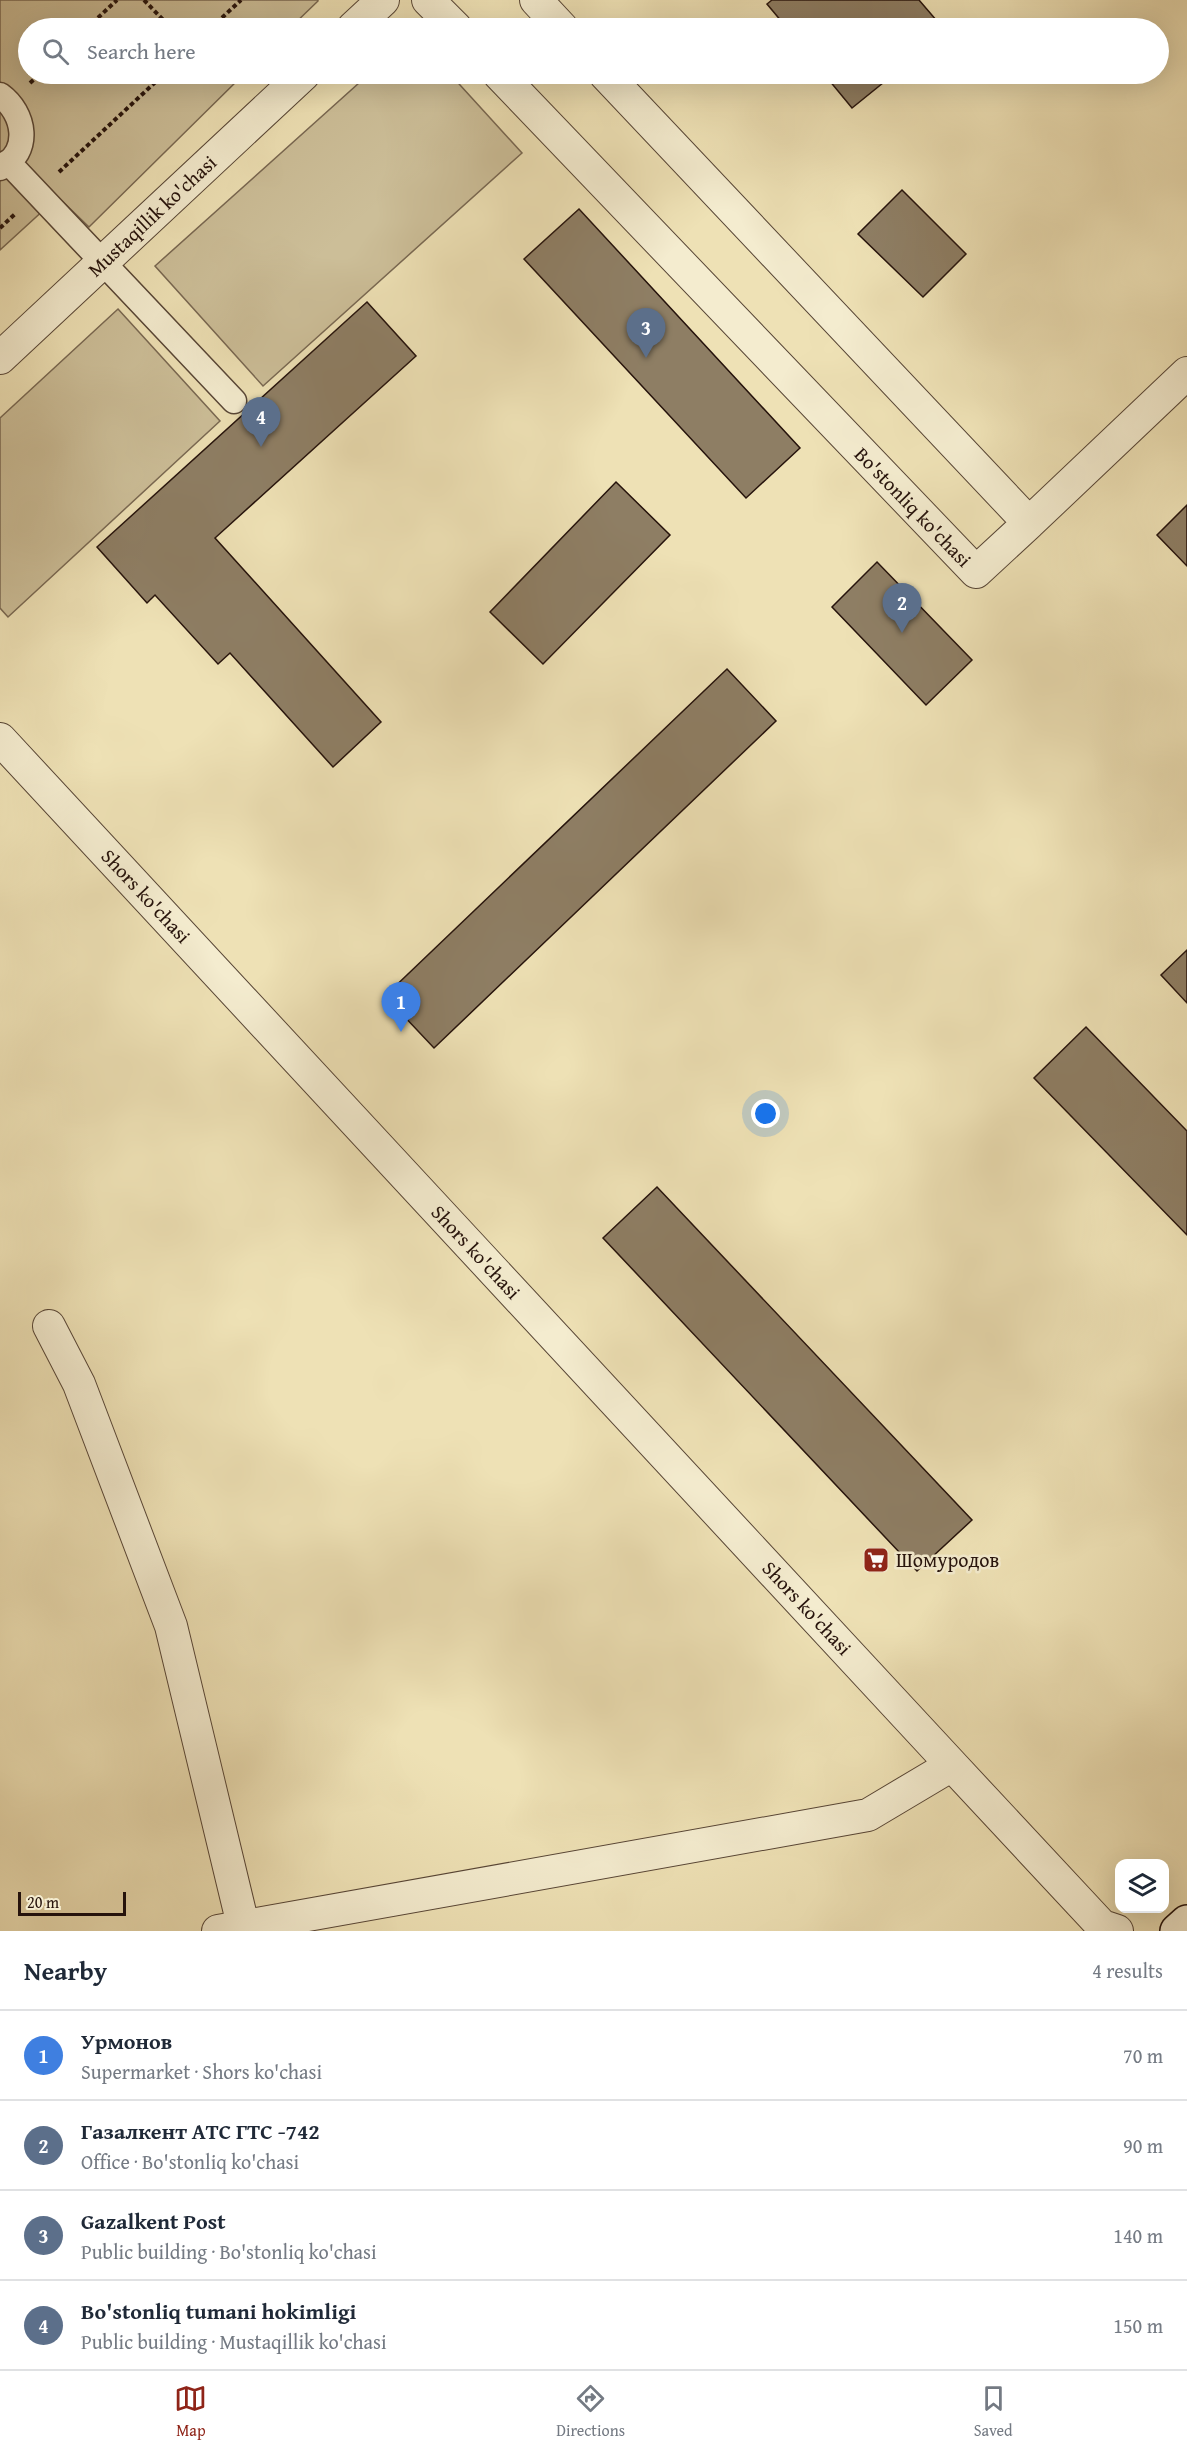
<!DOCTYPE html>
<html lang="en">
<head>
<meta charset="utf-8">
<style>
	:root { --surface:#fff; --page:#f2f2f3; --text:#1f2937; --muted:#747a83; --line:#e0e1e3; --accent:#8f2418 }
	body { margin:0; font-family:"Gentium Book Plus",serif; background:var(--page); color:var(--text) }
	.controls { position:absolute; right:18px; bottom:18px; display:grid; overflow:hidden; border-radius:12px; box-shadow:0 6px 24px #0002 }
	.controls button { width:54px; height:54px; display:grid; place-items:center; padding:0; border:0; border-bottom:2px solid var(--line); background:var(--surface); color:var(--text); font:30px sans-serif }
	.scale { position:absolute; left:18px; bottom:15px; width:108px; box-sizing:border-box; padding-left:6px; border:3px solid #26130c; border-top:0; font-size:16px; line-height:21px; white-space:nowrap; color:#26130c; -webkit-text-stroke:4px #f4eccf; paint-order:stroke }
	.you { position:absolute; left:766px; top:1114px; width:21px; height:21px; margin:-15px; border:4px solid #fff; border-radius:50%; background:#1a73e8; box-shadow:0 0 0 9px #1a73e833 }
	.badge { display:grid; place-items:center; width:39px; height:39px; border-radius:50%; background:var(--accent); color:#fff; font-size:20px; font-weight:700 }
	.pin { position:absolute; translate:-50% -50px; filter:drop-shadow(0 2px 3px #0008) }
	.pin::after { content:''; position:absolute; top:32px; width:21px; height:18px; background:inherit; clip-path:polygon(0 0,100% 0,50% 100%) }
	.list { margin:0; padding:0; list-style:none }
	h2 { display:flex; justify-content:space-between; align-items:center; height:78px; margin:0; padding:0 24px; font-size:26px }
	h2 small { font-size:20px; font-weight:400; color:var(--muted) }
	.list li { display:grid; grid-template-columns:39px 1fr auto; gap:18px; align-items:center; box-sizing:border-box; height:90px; padding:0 24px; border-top:2px solid var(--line) }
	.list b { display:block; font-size:22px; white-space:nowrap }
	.list p { margin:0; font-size:20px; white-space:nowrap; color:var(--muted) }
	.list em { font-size:20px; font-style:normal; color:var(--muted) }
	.icon { flex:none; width:33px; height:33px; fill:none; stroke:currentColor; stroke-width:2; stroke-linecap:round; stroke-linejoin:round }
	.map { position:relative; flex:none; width:1187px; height:1931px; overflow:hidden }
	.search { position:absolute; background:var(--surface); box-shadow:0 6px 24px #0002; left:18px; right:18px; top:18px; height:66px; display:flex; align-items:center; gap:15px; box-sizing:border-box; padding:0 21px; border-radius:33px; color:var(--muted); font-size:22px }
	.sheet { height:438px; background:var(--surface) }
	nav { display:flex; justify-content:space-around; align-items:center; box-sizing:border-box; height:84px; border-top:2px solid var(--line); background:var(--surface); font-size:16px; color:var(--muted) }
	nav a { display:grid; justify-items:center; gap:3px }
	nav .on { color:var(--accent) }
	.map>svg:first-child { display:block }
</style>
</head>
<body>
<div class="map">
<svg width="1187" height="1931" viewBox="0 0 1187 1931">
	<rect width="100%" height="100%" fill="#eee1b5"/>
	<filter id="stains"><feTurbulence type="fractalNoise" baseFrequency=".00333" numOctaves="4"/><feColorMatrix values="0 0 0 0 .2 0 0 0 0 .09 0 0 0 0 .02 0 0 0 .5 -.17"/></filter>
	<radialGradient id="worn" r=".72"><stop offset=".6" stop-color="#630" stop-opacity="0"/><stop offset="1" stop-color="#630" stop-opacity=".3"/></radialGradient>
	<!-- green -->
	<path fill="#ccbe98" stroke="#796852" stroke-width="1.5" d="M0,0h318v1l-28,27h-262v46h216l-155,153 -31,-30 -58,53z
		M369,74h81l72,79 -259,233 -108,-120z
		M118,309l102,112 -212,196 -8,-9v-190z"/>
	<!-- building -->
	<path fill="#8e7e64" stroke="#26130c" stroke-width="1.5" d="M772,0h147l24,28h-156l-20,-24z
		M824,74h70l-42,34z
		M902,190l64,64 -43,43 -65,-63z
		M579,209l221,239 -54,50 -222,-239z
		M367,302l49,54 -201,182 166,184 -48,45 -103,-114 -12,11 -63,-69 -8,8 -50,-56z
		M616,482l54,53 -127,129 -53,-52z
		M1187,505v61l-30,-31z
		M877,562l95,98 -46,45 -94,-98z
		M727,669l49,52 -342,327 -49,-52z
		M1187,950v53l-26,-28z
		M1086,1027l101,104v104l-153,-157z
		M657,1187l315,333 -55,51 -314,-333z"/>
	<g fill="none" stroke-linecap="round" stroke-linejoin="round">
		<!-- pedestrian casing -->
		<g stroke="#584636" stroke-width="27">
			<path id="pedestrian" d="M0,95c25,18 32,57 0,73
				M8,162l226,239"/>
		</g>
		<!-- minor casing -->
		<g stroke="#584636" stroke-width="34">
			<path id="minor" d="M428,0l28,28
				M536,0l26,28
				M353,28l30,-28
				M499,74l477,498 53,-49 -424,-449
				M0,358l304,-284
				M1029,523l158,-150
				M0,739l952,1026
				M49,1326l30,58 92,242 72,299
				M218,1931l650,-116 84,-50 150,161 15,5"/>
		</g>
		<!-- secondary casing -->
		<g stroke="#26130c" stroke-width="36">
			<path id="secondary" d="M1177,1931l10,-9"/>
		</g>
		<!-- path -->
		<path stroke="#26130c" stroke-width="4" stroke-dasharray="4.5 3" stroke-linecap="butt" d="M144,0l27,28
			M87,28l30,-28
			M211,28l30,-28
			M30,83l10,-9
			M59,172l105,-98
			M0,228l15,-14"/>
		<!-- pedestrian -->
		<use href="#pedestrian" stroke="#f4eccf" stroke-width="24"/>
		<!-- minor -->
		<use href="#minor" stroke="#f4eccf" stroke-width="32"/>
		<!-- secondary -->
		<use href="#secondary" stroke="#f4eccf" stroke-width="33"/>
	</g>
	<!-- icons -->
	<defs>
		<g id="supermarket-square" transform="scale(1.35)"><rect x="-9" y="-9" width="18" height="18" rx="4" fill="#8f2418" stroke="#f4eccf"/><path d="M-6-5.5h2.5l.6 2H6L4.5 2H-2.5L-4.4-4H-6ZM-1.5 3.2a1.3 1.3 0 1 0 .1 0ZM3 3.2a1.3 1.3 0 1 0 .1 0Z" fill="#fff"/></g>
	</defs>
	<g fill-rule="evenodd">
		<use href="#supermarket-square" x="876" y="1560"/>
	</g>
	<g text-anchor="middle" stroke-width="5" stroke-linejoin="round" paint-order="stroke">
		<!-- street labels -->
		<g font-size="20" fill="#26130c" stroke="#f4eccf">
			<text transform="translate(152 216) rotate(-43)" y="7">Mustaqillik ko'chasi</text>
			<text transform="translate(913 507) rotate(46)" y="7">Bo'stonliq ko'chasi</text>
			<text transform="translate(146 896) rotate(47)" y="7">Shors ko'chasi</text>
			<text transform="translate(476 1252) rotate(47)" y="7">Shors ko'chasi</text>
			<text transform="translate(807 1608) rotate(47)" y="7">Shors ko'chasi</text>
		</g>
		<!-- poi labels -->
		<g font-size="20" fill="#26130c" stroke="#f4eccf" text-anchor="start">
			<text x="896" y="1567">Шомуродов</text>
		</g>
	</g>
	<rect width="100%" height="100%" filter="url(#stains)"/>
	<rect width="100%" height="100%" fill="url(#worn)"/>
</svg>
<div class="controls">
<button><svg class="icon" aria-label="layers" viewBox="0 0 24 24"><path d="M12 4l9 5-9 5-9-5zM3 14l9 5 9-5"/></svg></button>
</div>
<div class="scale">20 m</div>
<div class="you"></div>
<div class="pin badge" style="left:401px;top:1032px;background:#3f7fe0">1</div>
<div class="pin badge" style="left:902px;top:633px;background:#5c6f8a">2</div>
<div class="pin badge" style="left:646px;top:358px;background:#5c6f8a">3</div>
<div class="pin badge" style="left:261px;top:447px;background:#5c6f8a">4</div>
<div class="search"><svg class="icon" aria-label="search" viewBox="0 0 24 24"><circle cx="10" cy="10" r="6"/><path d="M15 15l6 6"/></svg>Search here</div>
</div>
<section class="sheet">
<h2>Nearby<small>4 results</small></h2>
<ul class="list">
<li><span class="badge" style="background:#3f7fe0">1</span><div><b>Урмонов</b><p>Supermarket · Shors ko'chasi</p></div><em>70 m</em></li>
<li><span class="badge" style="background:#5c6f8a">2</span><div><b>Газалкент АТС ГТС -742</b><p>Office · Bo'stonliq ko'chasi</p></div><em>90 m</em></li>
<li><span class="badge" style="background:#5c6f8a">3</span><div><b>Gazalkent Post</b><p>Public building · Bo'stonliq ko'chasi</p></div><em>140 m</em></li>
<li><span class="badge" style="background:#5c6f8a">4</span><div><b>Bo'stonliq tumani hokimligi</b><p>Public building · Mustaqillik ko'chasi</p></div><em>150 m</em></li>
</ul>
</section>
<nav>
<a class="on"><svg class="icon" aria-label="map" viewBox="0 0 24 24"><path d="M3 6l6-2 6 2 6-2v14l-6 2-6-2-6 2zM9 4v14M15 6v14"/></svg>Map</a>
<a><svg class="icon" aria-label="directions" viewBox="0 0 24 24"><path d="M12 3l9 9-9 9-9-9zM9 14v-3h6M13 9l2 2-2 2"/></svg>Directions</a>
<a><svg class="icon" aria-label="saved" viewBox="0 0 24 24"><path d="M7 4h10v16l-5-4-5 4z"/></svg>Saved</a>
</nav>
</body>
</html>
